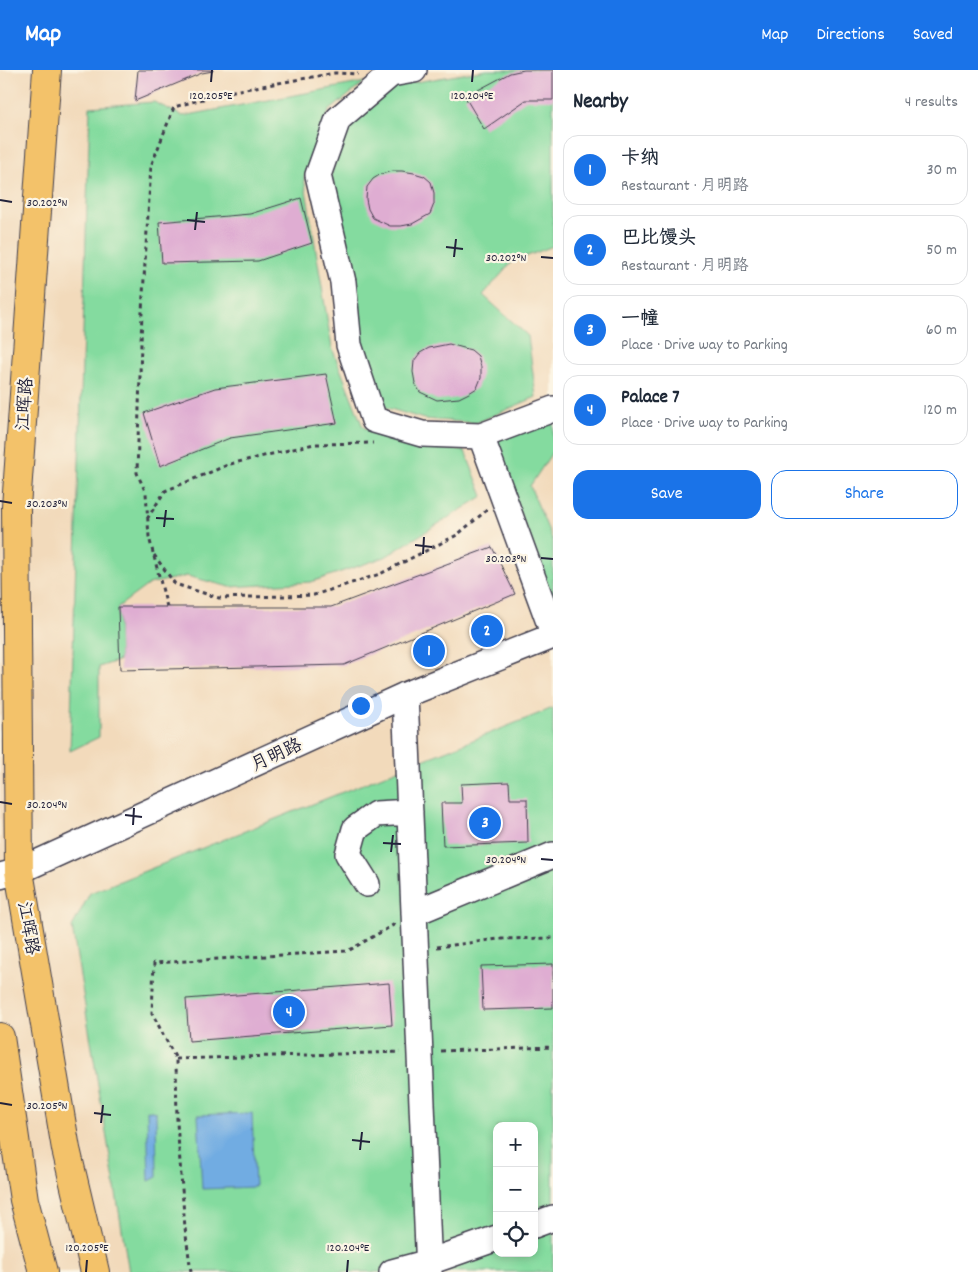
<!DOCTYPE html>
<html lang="en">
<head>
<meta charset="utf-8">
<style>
	:root { --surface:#fff; --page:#f2f2f3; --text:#1f2937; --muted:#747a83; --line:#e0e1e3; --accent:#1a73e8 }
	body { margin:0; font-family:Dekko,"LXGW WenKai TC",sans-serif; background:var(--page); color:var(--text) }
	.controls { position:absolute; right:15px; bottom:15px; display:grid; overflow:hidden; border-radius:10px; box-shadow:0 2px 8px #0003 }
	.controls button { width:45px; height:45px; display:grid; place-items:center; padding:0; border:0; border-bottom:1px solid var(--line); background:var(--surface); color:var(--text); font:25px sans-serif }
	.you { position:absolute; left:360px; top:635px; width:18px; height:18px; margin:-12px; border:4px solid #fff; border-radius:50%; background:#1a73e8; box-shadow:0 0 0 8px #1a73e833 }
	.badge { display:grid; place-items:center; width:32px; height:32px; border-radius:50%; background:var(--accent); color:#fff; font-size:16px; font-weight:700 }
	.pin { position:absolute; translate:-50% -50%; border:2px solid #fff; box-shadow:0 1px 5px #0006 }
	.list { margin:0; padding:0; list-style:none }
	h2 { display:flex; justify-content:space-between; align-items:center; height:65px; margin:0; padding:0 20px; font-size:21px }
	h2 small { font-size:16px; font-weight:400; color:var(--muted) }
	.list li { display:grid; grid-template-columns:32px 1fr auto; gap:15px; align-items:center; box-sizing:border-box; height:70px; margin:0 10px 10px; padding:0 10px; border:1px solid var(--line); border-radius:15px }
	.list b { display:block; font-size:19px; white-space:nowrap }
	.list p { margin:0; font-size:16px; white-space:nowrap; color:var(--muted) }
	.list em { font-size:16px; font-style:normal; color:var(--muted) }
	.actions { display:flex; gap:10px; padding:15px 20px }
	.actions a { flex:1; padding:11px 0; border:1px solid var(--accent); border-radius:15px; text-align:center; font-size:18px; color:var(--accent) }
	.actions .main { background:var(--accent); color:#fff }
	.icon { flex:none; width:28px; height:28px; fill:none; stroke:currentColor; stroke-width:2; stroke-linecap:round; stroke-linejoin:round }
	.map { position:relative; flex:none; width:553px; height:1202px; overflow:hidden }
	header { display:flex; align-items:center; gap:30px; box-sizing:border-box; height:70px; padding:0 25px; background:var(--accent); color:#fff }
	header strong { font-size:24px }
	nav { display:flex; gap:28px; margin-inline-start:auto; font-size:18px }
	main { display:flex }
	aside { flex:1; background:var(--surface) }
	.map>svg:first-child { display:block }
</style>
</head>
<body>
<header>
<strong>Map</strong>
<nav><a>Map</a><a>Directions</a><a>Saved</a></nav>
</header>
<main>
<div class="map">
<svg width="553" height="1202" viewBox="0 0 553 1202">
	<rect width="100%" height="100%" fill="#fcf5e5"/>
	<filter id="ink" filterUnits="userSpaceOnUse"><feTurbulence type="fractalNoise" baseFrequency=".02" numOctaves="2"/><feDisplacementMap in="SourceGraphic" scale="10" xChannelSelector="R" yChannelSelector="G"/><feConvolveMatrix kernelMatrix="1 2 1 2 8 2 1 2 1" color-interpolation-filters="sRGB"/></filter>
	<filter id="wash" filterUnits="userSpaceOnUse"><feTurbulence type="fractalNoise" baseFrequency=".0096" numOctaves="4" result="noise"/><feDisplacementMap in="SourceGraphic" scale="20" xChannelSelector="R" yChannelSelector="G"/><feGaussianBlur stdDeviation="1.12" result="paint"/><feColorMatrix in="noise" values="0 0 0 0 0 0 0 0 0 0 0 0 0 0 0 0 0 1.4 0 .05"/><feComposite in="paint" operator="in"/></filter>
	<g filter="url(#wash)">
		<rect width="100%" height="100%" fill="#f2dabb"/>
		<!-- green -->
		<path fill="#84db9f" stroke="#537e6d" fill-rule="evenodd" d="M487,0h66v176l-41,16 -29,33 45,41 8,61 -60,26 -52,-4 -40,-12 -24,-69 -2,-50 -27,-113 15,-48 52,-42z
			M365,12l-36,29 -25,67 28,170 31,79 42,18 60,6 18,45 -98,61 -74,25 -81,5 -43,-11 -38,8 -31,23 2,53 -21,7v70l-29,14 20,-644 64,-5 29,14z
			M553,349v32l-23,35 23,55v58l-60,-157z
			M553,638v564h-424l-57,-345 18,-34zM497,1056h37v127h-37z"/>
		<!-- water -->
		<path fill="#71ace2" stroke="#4a678e" d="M147,1040l9,2 1,65 -8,4z
			M252,1043l3,74 -53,2 -4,-74z"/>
		<g id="blocks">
			<!-- building -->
			<path fill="#dfadd2" d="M138,0h75v1l-11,2 -67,28z
				M524,0h29v30h-27l-42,29 -19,-32 45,-24z
				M393,101h9l12,2 10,3 7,6 3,11v11l-4,10 -18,10 -11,2h-11l-17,-8 -5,-9 -2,-10 1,-12 6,-8 8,-5z
				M301,128l11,45 -54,18 -96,2 -3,-41 91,-8z
				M449,274l22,6 7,6 3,11v11l-4,10 -8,5 -10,5 -22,2 -17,-8 -5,-9 -2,-11 1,-11 6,-8 9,-5z
				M326,304l11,49 -107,15 -70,28 -16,-53 71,-25z
				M492,477l23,47 -171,71 -224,5 -2,-63h213z
				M509,712l1,17h17l1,44 -85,3 -2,-43h21l-1,-19z
				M553,894v44l-70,2 -2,-44z
				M389,913l3,42 -203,16 -3,-42z"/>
		</g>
	</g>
	<g filter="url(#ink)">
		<use href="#blocks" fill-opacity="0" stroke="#413e4e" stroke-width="1"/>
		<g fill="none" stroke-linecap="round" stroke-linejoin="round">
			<!-- minor casing -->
			<g stroke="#413e4e" stroke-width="28">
				<path id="minor" d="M414,0l-23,4 -53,45 -20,56 25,107 6,63 25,75 48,14 59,2 72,-27
					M481,366l72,197
					M405,625l24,577
					M0,806l19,-5 386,-176 148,-59
					M367,814l-19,-30 7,-25 21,-15 34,-2
					M414,843l139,-58
					M534,1155l19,-7
					M392,1202l37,-10 68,-24"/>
			</g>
			<!-- major casing -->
			<g stroke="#413e4e" stroke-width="30">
				<path id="major" d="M47,0l-31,437 3,364 47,278 29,123
					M0,967l24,163 19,72"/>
			</g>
			<!-- path -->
			<path stroke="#413e4e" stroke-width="3" stroke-dasharray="4 4" stroke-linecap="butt" d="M147,449l18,-28 65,-27 84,-20 59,-1
				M154,485l21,29 44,14 95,-3 66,-21 77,-39 30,-25
				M167,537l-18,-70 -3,-44 -9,-20 5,-162 9,-145 23,-59 54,-15 107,-19 23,1
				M437,877l62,-8 54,-1
				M441,981l112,-4
				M176,989l224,-7
				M191,1202l-6,-44 -8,-105 -1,-64 -24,-46 2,-50 194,-12 47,-27"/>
			<!-- minor -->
			<use href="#minor" stroke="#fff" stroke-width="25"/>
			<!-- major -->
			<use href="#major" stroke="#f3c26a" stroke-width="28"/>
		</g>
	</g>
	<!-- ticks -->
	<path fill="none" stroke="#22223b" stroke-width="2" d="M211,12l1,-12M472,12l1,-12M0,130l12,2M187,150l18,2M195,160l2,-18M446,177l17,2M454,187l2,-18M541,187l12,1M0,431l12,2M156,448l18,1M164,457l2,-17M415,475l17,2M423,484l1,-17M541,488l12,1M0,732l12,2M125,745l17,2M133,755l1,-17M383,773l18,1M391,782l2,-17M541,789l12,1M0,1033l12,2M94,1043l17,2M101,1053l2,-18M352,1070l18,2M360,1080l2,-18M86,1202l1,-12M347,1202l1,-12"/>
	<g text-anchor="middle" stroke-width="4.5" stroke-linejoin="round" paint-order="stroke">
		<!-- street labels -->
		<g font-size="18" fill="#22223b" stroke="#fcf5e5">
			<text transform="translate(24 334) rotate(-86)" y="6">江晖路</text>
			<text transform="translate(276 684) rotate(-25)" y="6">月明路</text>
			<text transform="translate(29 858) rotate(80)" y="6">江晖路</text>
		</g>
	</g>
	<g font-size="12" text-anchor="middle" fill="#22223b" stroke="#fcf5e5" stroke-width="4.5" stroke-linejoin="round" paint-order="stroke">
		<text x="211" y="29">120.205°E</text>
		<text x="472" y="29">120.204°E</text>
		<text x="47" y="136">30.202°N</text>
		<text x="506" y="191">30.202°N</text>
		<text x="47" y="437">30.203°N</text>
		<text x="506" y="492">30.203°N</text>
		<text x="47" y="738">30.204°N</text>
		<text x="506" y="793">30.204°N</text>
		<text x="47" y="1039">30.205°N</text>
		<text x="87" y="1181">120.205°E</text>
		<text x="348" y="1181">120.204°E</text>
	</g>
</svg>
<div class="controls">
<button>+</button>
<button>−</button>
<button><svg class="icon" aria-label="locate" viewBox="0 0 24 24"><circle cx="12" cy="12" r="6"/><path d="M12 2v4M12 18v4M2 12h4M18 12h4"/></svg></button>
</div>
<div class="you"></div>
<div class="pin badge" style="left:429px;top:581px">1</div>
<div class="pin badge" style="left:487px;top:561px">2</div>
<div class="pin badge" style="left:485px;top:753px">3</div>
<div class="pin badge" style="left:289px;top:942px">4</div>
</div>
<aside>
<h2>Nearby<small>4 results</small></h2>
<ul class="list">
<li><span class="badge">1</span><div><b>卡纳</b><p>Restaurant · 月明路</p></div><em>30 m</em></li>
<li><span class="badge">2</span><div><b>巴比馒头</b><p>Restaurant · 月明路</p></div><em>50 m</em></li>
<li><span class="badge">3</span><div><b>一幢</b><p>Place · Drive way to Parking</p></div><em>60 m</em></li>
<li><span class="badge">4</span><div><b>Palace 7</b><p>Place · Drive way to Parking</p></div><em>120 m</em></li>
</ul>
<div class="actions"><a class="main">Save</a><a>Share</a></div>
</aside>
</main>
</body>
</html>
